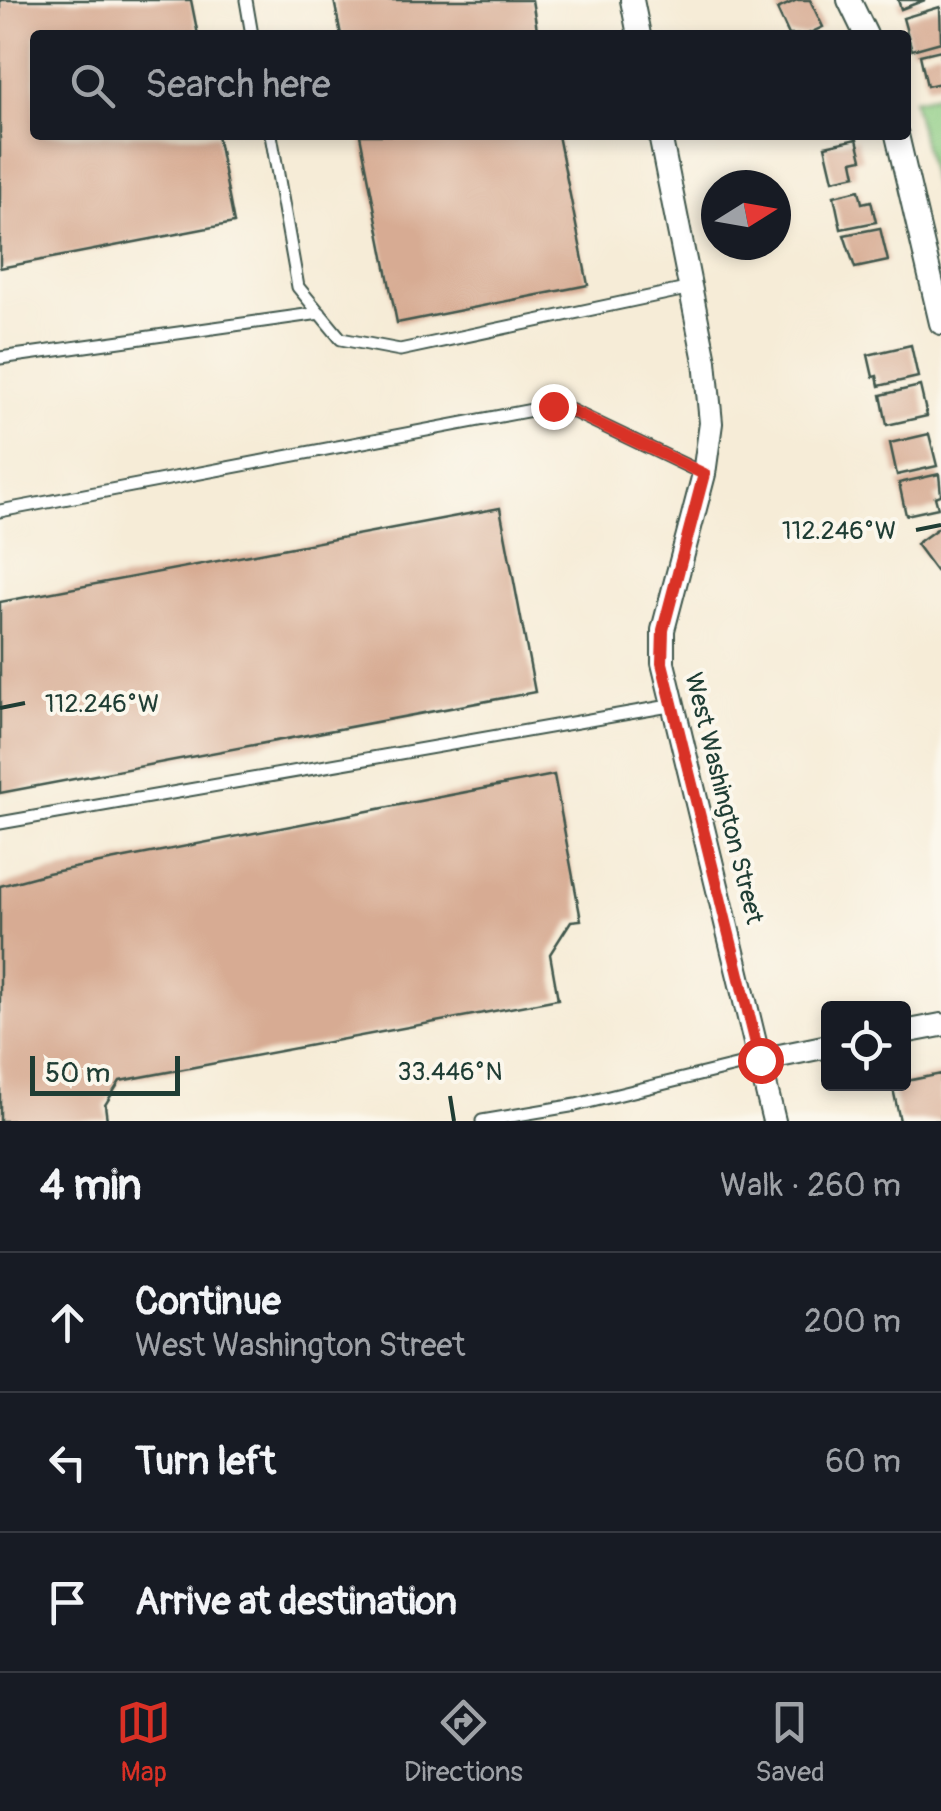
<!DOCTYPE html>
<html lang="en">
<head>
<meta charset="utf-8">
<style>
	:root { --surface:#171b24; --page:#20242c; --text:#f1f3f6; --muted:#9ea1a6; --line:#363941; --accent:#d93025 }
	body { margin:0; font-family:Pangolin,sans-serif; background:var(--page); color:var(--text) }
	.controls { position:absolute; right:30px; bottom:30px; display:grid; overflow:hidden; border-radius:10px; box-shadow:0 5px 15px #0003 }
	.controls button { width:90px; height:90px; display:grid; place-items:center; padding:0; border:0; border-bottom:2px solid var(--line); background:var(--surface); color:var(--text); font:50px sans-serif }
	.compass { position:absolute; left:701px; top:170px; width:90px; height:90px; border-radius:50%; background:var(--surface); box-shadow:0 5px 15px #0003; rotate:79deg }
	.scale { position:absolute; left:30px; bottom:25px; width:150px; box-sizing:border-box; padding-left:10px; border:5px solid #1f3d34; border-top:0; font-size:28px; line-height:35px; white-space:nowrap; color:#1f3d34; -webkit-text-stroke:8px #fbf7ec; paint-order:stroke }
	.stop { position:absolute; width:30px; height:30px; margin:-22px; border:8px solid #d93025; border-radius:50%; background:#fff }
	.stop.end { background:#d93025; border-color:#fff; box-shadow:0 2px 10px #0008 }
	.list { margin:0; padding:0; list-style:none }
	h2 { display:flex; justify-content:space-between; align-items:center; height:130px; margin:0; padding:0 40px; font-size:42px }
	h2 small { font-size:32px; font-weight:400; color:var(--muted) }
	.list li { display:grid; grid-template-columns:65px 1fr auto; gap:30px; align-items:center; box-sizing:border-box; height:140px; padding:0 40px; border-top:2px solid var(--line) }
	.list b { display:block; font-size:38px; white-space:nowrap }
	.list p { margin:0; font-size:32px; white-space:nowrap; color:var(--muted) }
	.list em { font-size:32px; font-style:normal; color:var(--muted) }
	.icon { flex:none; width:55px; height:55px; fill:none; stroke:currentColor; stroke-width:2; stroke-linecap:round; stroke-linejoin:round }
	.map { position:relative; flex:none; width:941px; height:1121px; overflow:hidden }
	.search { position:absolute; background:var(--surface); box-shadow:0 5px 15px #0003; left:30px; right:30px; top:30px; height:110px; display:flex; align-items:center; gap:25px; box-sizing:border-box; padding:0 35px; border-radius:10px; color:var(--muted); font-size:38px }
	.sheet { height:550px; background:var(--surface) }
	nav { display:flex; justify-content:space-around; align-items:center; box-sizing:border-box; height:140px; border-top:2px solid var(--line); background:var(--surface); font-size:28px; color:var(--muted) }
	nav a { display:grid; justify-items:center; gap:5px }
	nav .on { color:var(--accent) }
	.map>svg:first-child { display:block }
</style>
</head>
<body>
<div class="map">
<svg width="941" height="1121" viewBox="0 0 941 1121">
	<rect width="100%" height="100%" fill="#fbf7ec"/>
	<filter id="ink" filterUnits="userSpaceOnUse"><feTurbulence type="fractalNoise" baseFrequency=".01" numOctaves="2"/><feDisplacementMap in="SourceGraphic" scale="20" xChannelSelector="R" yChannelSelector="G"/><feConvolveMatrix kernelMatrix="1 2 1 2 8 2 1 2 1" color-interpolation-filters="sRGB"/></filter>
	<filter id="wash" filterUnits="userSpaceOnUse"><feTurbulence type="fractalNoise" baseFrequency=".0048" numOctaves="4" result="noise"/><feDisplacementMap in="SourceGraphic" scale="40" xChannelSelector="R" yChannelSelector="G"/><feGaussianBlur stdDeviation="2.25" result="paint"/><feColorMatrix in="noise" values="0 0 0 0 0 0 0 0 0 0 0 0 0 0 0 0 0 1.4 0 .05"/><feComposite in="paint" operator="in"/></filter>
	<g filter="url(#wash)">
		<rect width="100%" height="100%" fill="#f6ecd7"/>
		<!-- green -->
		<path fill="#8bcb82" stroke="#55845b" stroke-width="2.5" d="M941,94v123l-28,-117z"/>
		<g id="blocks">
			<!-- building -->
			<path fill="#d7ab93" d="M0,0h191l7,35h-163v100h182l17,88 -234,45z
				M334,0h198l6,35h-197z
				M797,0h13l13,27 -17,8h-17l-12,-26z
				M898,0h27l-24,9z
				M940,7l1,35 -29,8 -9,-32z
				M941,50v33l-14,3 -7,-31z
				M360,135h198l30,150 -191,38z
				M857,139l5,20 -9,2 3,14 -23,5 -8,-34z
				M859,190l3,13 9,-2 5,21 -35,7 -7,-33z
				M880,228l8,33 -33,7 -11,-33z
				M911,345l7,32 -39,9 -2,-10 -4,1 -5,-22z
				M920,386l7,30 -40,9 -6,-30z
				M929,434l8,32 -40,9 -7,-32z
				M939,474l2,21 -6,2 3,11 -32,7 -7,-32z
				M500,508l35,184 -535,101v-191z
				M941,526v41l-5,4 -20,-27z
				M554,775l27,145 -10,1 -21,33 8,45 -438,82 -15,24 2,15 -107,1v-235l48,-13z
				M941,1074v47h-41l-8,-37z"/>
		</g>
	</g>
	<g filter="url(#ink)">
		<use href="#blocks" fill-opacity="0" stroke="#3f574c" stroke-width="2.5"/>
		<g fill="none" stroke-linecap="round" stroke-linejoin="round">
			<!-- service casing -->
			<g stroke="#3f574c" stroke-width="15">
				<path id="service" d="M246,0l6,35
					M271,135l27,152 43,52 59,11 291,-62
					M0,358l320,-45
					M0,511l553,-105 13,2 138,66
					M0,823l675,-118
					M482,1121l94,-16 184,-45"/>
			</g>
			<!-- minor casing -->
			<g stroke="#3f574c" stroke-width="26">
				<path id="minor" d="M632,0l7,35
					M849,0l17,35
					M660,135l45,226 6,62 -7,51 -41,156v33l111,458
					M897,135l44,188
					M904,1032l37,-7
					M760,1060l68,-14"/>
			</g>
			<!-- service -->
			<use href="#service" stroke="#fff" stroke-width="11"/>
			<!-- minor -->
			<use href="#minor" stroke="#fff" stroke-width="22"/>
		</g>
	</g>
	<g fill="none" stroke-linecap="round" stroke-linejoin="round" filter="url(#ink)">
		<!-- route -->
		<path stroke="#d93025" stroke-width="12" d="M553,406l13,2 138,66 -41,156 -1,33 98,397"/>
	</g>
	<!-- ticks -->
	<path fill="none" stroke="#1f3d34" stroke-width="4" d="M916,530l25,-5M0,708l25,-5M450,1096l4,25"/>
	<g text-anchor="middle" stroke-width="8" stroke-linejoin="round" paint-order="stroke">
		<!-- street labels -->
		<g font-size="25" fill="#1f3d34" stroke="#fbf7ec">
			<text transform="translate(725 798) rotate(76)" y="9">West Washington Street</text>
		</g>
	</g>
	<g font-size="25" text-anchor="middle" fill="#1f3d34" stroke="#fbf7ec" stroke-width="8" stroke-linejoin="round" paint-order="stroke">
		<text x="839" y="539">112.246°W</text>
		<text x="102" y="712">112.246°W</text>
		<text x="450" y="1080">33.446°N</text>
	</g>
</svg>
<div class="controls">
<button><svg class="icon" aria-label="locate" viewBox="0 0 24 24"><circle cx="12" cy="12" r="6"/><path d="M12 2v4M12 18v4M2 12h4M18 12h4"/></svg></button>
</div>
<svg class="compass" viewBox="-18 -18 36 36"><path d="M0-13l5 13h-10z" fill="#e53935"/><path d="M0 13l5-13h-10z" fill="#9ea1a6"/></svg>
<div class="scale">50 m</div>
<div class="stop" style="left:760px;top:1060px"></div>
<div class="stop end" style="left:553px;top:406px"></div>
<div class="search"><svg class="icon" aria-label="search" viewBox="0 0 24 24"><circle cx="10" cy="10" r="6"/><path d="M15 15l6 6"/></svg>Search here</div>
</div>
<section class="sheet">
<h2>4 min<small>Walk · 260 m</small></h2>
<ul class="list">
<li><svg class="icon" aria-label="ahead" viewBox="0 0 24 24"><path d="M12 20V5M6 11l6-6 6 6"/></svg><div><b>Continue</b><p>West Washington Street</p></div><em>200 m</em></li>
<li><svg class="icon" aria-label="left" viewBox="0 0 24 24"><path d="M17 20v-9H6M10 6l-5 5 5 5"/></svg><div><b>Turn left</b></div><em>60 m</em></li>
<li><svg class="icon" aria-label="arrive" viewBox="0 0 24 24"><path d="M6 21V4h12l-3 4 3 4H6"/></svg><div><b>Arrive at destination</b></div></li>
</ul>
</section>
<nav>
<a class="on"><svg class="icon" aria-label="map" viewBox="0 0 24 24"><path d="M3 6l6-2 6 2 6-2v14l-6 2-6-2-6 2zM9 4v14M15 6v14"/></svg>Map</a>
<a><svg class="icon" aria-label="directions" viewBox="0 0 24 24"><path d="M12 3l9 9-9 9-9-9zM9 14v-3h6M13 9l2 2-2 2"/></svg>Directions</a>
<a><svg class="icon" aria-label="saved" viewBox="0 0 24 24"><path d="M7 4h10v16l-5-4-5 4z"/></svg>Saved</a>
</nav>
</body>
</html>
